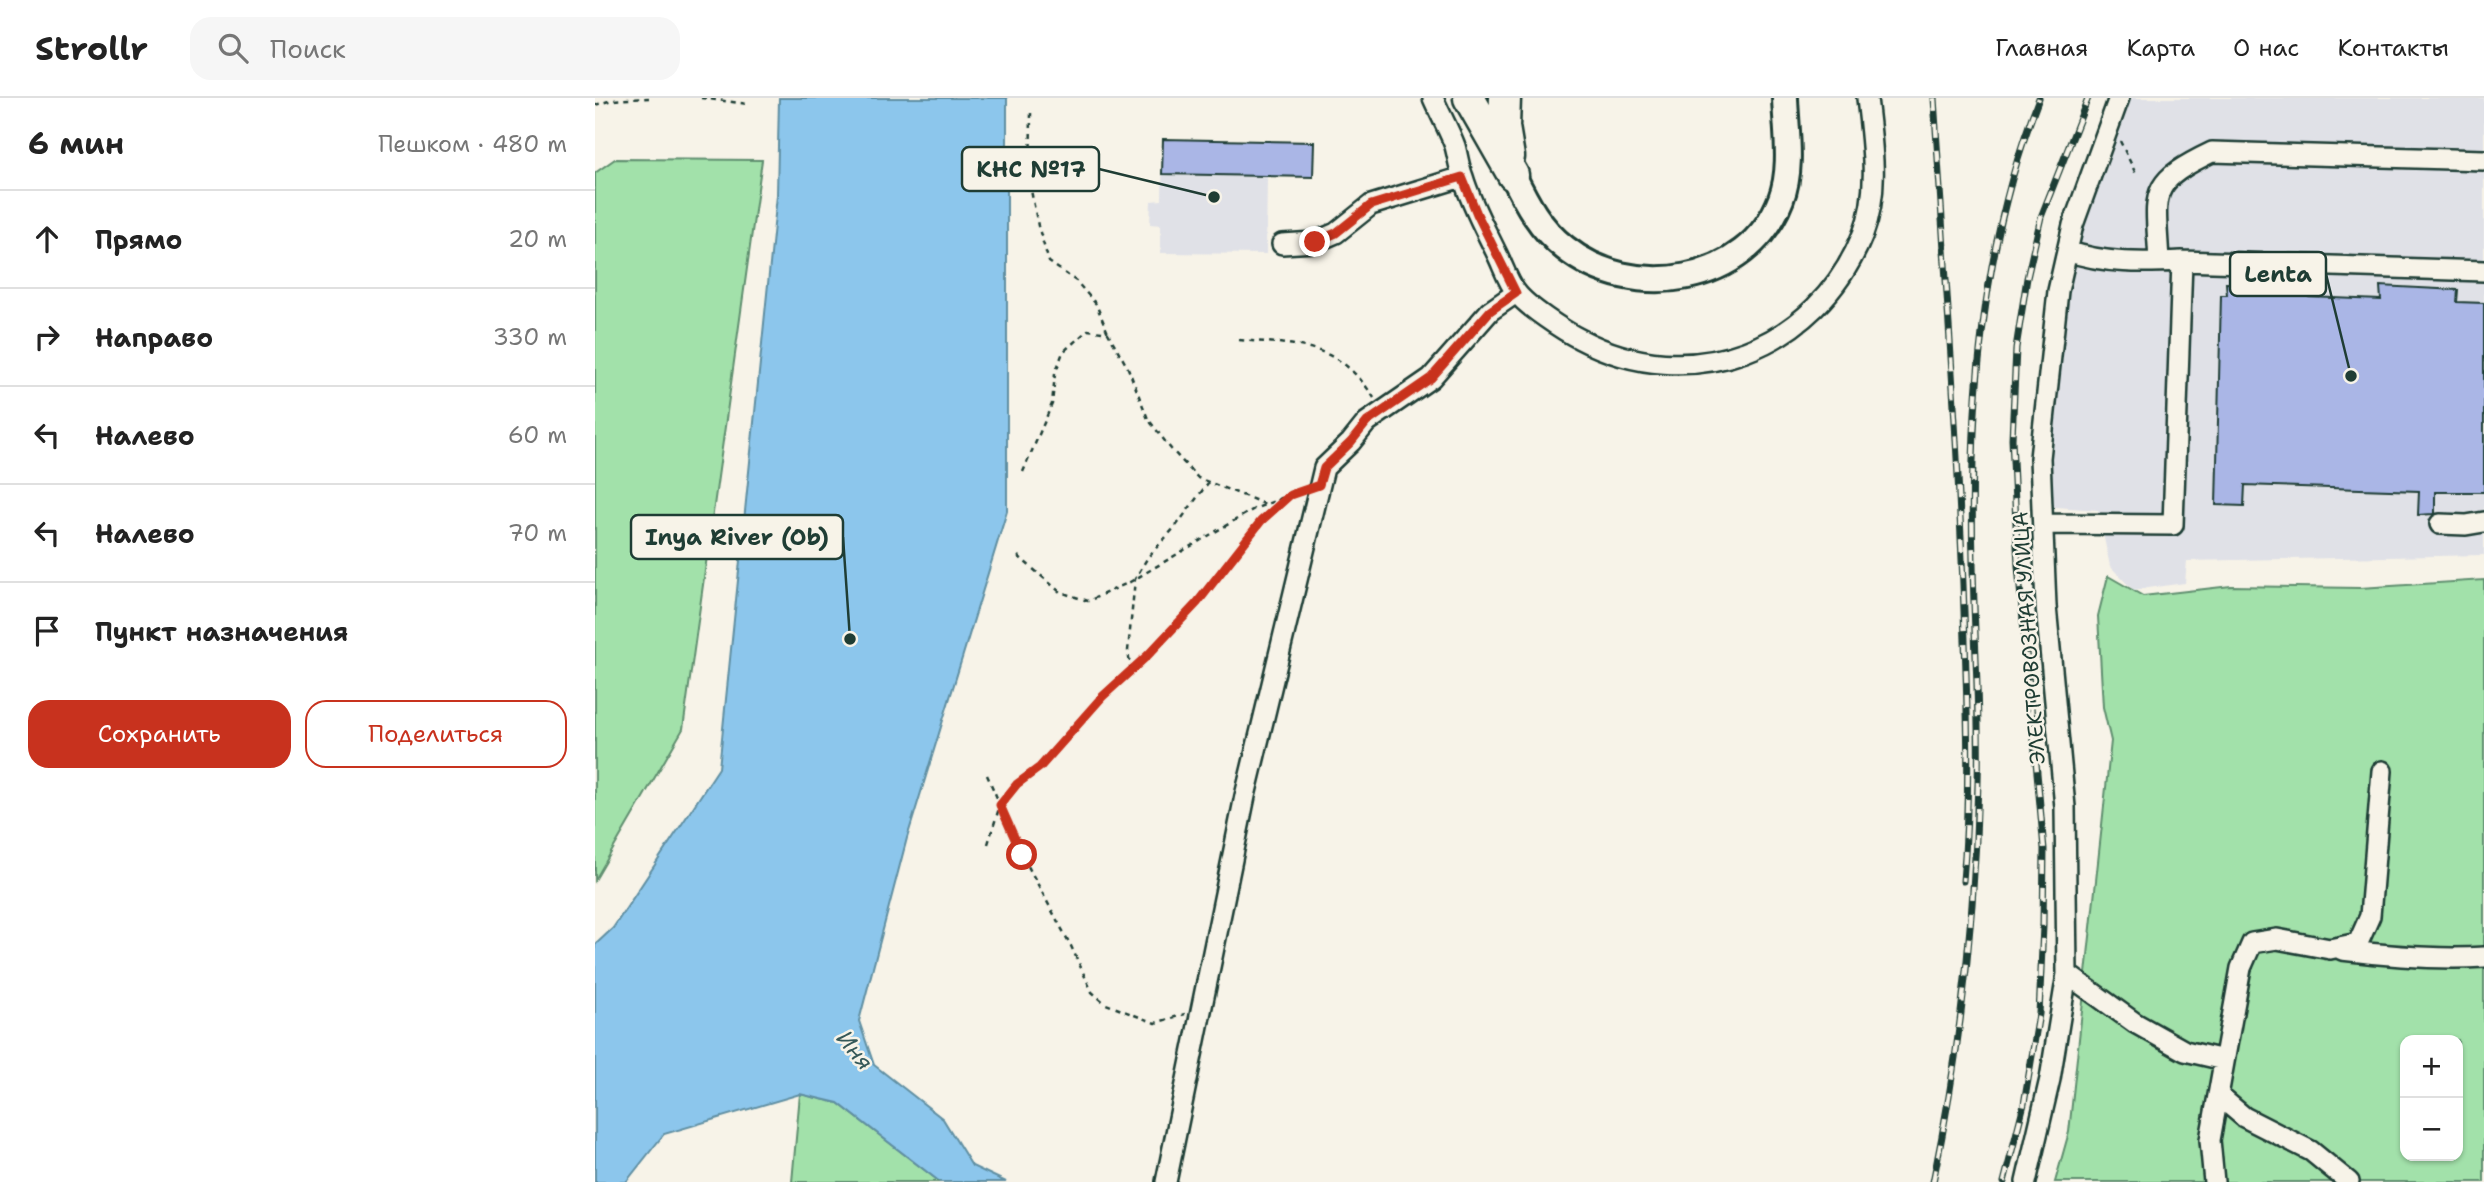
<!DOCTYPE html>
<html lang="ru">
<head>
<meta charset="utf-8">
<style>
	:root { --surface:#fff; --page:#f6f6f6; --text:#222; --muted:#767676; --line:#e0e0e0; --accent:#c8321e }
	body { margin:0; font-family:"Shantell Sans",sans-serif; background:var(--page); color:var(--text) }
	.controls { position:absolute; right:21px; bottom:21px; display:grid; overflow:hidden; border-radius:14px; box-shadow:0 2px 5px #0004 }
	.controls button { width:63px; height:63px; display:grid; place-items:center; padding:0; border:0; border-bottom:2px solid var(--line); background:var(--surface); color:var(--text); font:35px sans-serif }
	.stop { position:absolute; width:21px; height:21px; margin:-16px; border:5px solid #c8321e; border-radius:50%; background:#fff }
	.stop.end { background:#c8321e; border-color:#fff; box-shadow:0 2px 7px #0008 }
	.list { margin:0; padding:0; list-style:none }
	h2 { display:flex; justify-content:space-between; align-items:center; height:91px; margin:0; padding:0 28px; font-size:30px }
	h2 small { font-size:23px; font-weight:400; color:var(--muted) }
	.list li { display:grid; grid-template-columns:46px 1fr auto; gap:21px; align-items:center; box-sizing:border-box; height:98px; padding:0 28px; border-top:2px solid var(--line) }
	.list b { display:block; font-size:26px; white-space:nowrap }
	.list em { font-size:23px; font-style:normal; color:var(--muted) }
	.actions { display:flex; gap:14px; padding:21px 28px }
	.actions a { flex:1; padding:16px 0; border:2px solid var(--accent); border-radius:21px; text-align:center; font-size:24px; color:var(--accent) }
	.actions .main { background:var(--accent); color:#fff }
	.icon { flex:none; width:38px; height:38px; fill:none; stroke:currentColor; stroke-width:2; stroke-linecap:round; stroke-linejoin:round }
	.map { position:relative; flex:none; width:1889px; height:1084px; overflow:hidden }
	header { display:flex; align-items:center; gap:42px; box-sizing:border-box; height:98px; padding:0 35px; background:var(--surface); border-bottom:2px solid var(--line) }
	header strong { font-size:33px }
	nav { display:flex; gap:38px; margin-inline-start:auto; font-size:24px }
	.search { width:490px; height:63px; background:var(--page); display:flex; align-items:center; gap:18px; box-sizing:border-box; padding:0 24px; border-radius:21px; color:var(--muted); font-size:26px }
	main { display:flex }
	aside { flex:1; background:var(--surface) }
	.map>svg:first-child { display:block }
</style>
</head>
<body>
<header>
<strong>Strollr</strong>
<div class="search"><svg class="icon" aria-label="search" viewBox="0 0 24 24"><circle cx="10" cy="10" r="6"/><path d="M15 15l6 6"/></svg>Поиск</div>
<nav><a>Главная</a><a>Карта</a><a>О нас</a><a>Контакты</a></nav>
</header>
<main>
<aside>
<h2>6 мин<small>Пешком · 480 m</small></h2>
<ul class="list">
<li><svg class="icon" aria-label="ahead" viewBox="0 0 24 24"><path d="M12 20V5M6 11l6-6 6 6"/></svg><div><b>Прямо</b></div><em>20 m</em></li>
<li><svg class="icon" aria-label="right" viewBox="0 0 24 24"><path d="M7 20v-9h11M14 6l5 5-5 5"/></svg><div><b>Направо</b></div><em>330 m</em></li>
<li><svg class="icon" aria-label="left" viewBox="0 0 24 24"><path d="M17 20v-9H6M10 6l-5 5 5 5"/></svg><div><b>Налево</b></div><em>60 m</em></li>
<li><svg class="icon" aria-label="left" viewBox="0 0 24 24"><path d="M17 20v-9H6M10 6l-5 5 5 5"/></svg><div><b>Налево</b></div><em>70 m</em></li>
<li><svg class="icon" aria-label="arrive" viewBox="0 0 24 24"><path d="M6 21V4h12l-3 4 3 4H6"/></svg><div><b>Пункт назначения</b></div></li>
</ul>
<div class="actions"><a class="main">Сохранить</a><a>Поделиться</a></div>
</aside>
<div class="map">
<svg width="1889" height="1084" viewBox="0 0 1889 1084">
	<rect width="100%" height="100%" fill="#f7f3e8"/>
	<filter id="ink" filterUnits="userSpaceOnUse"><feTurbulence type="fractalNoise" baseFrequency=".0143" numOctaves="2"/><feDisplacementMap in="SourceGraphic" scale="14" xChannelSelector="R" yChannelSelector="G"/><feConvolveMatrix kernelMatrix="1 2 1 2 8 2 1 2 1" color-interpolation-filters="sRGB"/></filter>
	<g filter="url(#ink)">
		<!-- built -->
		<path fill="#e0e1e7" d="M1524,0h365v457l-297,6 -2,22 -52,7 -23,-24 -12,-56 -56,-4 11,-181z
			M568,41l151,3 -1,35 -46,-1 -1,78 -105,-1v-28l-11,-1 1,-23 11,-1z"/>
		<!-- green -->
		<path fill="#a2e1aa" stroke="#608f6f" stroke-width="2" fill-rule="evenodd" d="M20,61l147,1 -79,569 -88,151v-707z
			M1513,478l35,20 88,-10 129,2 124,-8v602h-429l14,-50 42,-391 -8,-34 -5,-91zM1810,942h53v116h-53z
			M205,996l38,9 102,79h-148z"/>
		<!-- water -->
		<path fill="#8cc6ec" stroke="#608fa2" stroke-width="2" d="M184,0h228v413l-100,327 -48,183 15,44 69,54 29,47 34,16h-66l-102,-79 -38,-9 -136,40 -38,48h-31v-237l18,-17 106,-160 58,-573z"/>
		<!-- building -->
		<path fill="#aab6e6" stroke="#1f3d34" stroke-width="2" d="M568,41l151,3 -1,35 -151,-3z
			M1631,185l83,2v12l72,3 -1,-14 78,4 -1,12 27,1v189h-49v21l-2,1 -15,1 1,-24 -174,-6 -1,21 -28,-1 5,-210h6z"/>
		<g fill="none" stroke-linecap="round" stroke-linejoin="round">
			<!-- minor casing -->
			<g stroke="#1f3d34" stroke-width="24">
				<path id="minor" d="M838,0c7,16 16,32 22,48 3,11 4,21 8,31 8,27 22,52 34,77 6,12 11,28 19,38 10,14 48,39 64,47 110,58 237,11 283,-105 17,-44 9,-90 4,-136
					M687,146l33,-2 21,-9 35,-28 91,-28
					M1587,163l302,10
					M1564,164c-3,-68 -14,-78 53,-110l272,8
					M1448,426l130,1 9,-264c-39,2 -77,3 -115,-10
					M1845,426l26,1 18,-3
					M1747,852c48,6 94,10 142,7
					M1472,876l68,49 50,28 39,9
					M1623,997l26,22 67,34 38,31
					M571,1084l79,-386 79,-328 27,-26 16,-20 64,-44 59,-67 26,-18
					M1431,1084l24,-103 17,-105 -2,-167 -19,-201 -6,-148 18,-167 15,-66 46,-127
					M1619,1084l-4,-42 31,-172 11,-25 25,-4 53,10 28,-6 12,-27 12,-145"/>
			</g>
			<!-- major casing -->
			<g stroke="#1f3d34" stroke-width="30">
				<path id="major" d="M918,77c13,27 27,54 52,73 67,54 183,38 216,-49 12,-31 5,-69 4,-101"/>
			</g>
			<!-- highway casing -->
			<g stroke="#1f3d34" stroke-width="35">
				<path id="highway" d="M874,0l44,77
					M910,0l-1,29 5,30"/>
			</g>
			<!-- path -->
			<path stroke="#1f3d34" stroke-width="2.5" stroke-dasharray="5 5" stroke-linecap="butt" d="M106,0l47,6
				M0,7l17,-5 37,-2
				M436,15l-1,72 8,41 11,36 27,19 20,23 12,29
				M1525,43l16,33
				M644,242c61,5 99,2 135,58
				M428,374l29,-68 3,-30 8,-22 25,-22 20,3 20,35 20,51 23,30 27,29 67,26
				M423,458l42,36 28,9 42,-19 124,-73 33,-13
				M536,573l-3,-20 7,-72 13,-22 28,-31 32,-43
				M392,677l35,80 49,91 21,46 14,12 49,19 30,-9
				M393,746l12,-39 17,-21 23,-17 62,-70 46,-42 49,-52 64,-82 29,-26 12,-4"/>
			<!-- minor -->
			<use href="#minor" stroke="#f7f3e8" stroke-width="19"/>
			<!-- major -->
			<use href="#major" stroke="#f7f3e8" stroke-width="24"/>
			<!-- highway -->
			<use href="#highway" stroke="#f7f3e8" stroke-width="30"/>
			<!-- rail casing -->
			<g stroke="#1f3d34" stroke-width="7">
				<path id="rail" d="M1339,0c11,171 24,342 30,513 3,90 7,180 -1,270
					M1338,1084c27,-130 42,-266 45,-399 2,-73 -4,-146 -5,-220 -4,-158 8,-317 66,-465
					M1409,1084l20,-78 15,-90 4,-88 1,-77 -26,-283 -6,-127 4,-91 11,-70 14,-61 47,-119"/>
			</g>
			<!-- rail -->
			<use href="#rail" stroke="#f7f3e8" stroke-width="4.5" stroke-dasharray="13" stroke-linecap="butt"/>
		</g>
	</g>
	<g fill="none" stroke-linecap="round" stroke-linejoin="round" filter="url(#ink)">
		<!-- route -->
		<path stroke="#c8321e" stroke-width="9" d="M427,757l-22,-50 17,-21 23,-17 62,-70 46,-42 49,-52 64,-82 29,-26 29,-10 5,-17 27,-26 16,-20 64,-44 59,-67 26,-18 -39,-79 -15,-37 -91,28 -35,28 -21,9"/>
	</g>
	<g text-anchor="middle" stroke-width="5" stroke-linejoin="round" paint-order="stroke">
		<!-- street labels -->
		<g font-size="21" fill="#1f3d34" stroke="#f7f3e8">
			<text transform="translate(1434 540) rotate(-94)" y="7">ЭЛЕКТРОВОЗНАЯ УЛИЦА</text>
		</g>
		<!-- water labels -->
		<g font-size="23" font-style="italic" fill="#355859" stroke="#f7f3e8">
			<text transform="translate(260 952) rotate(51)" y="8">Иня</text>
		</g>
	</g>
	<!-- callouts -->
	<path fill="none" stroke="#1f3d34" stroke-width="2.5" d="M619 99L504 71M1756 278L1731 176M255 541L248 439"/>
	<g fill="#1f3d34" stroke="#f7f3e8" stroke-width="2.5">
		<circle cx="619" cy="99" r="7"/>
		<circle cx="1756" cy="278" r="7"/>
		<circle cx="255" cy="541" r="7"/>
	</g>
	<g fill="#f7f3e8" stroke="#1f3d34" stroke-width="2.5">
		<rect x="367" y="49" width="137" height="44" rx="7"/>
		<rect x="1635" y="154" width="96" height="44" rx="7"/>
		<rect x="36" y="417" width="212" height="44" rx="7"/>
	</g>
	<g font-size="23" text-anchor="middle" font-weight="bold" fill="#1f3d34">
		<text x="436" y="79">КНС №17</text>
		<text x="1683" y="184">Lenta</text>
		<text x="142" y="447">Inya River (Ob)</text>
	</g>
</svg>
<div class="controls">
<button>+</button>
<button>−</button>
</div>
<div class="stop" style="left:427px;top:757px"></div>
<div class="stop end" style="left:720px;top:144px"></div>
</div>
</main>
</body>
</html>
